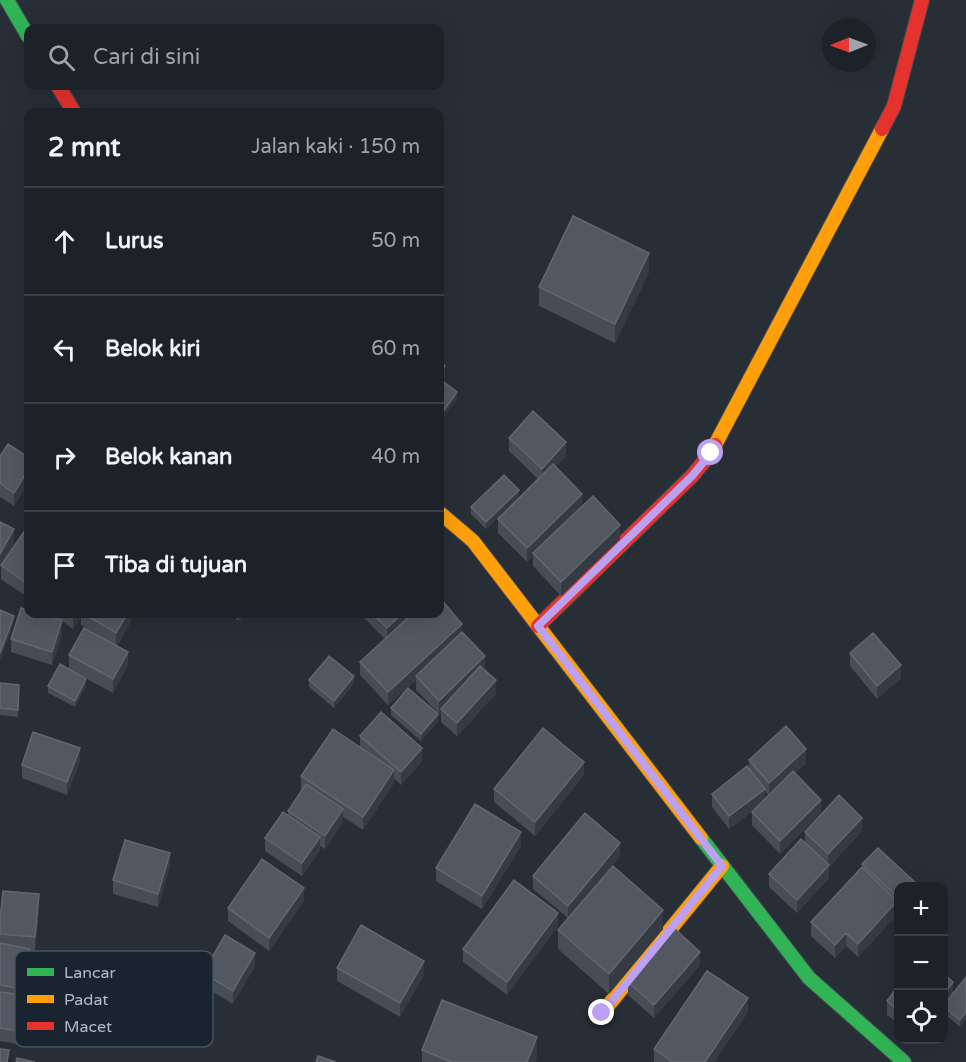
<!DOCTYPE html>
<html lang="id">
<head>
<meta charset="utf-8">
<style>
	:root { --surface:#1d2228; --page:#252a30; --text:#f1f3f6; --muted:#a0a4a8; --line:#3b3f45 }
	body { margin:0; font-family:"Varela Round",sans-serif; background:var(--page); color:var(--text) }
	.controls { position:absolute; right:18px; bottom:18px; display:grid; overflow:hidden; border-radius:12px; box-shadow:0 6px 24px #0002 }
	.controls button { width:54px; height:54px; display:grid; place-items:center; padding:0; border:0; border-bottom:2px solid var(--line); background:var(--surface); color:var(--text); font:30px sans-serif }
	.compass { position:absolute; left:822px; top:18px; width:54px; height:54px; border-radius:50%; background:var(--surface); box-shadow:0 6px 24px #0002; rotate:269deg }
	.stop { position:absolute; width:18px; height:18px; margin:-14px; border:4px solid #bca0f2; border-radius:50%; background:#fff }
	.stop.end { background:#bca0f2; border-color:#fff; box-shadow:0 2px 6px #0008 }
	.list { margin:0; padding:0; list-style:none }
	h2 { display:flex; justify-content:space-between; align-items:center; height:78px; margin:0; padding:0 24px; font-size:26px }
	h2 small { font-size:20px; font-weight:400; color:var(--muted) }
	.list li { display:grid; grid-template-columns:39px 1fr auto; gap:18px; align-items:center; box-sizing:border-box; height:108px; padding:0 24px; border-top:2px solid var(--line) }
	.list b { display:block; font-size:22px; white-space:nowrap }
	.list em { font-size:20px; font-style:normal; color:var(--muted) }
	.icon { flex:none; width:33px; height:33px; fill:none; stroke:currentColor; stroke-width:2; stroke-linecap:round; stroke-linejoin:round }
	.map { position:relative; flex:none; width:966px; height:1062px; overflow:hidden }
	.search { position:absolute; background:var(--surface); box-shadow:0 6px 24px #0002; left:24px; top:24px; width:420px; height:66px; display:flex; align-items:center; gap:15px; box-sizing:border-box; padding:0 21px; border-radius:12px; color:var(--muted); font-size:22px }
	.panel { position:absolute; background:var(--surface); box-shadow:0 6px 24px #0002; left:24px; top:108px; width:420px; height:510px; border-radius:12px }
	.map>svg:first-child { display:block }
</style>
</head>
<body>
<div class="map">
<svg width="966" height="1062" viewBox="0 0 966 1062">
	<rect width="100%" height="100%" fill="#272e36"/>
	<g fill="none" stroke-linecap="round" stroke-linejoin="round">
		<!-- fast casing -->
		<g stroke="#454a51" stroke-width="16">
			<path id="fast" d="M7,0l21,36
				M701,838l108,140 95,84"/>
		</g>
		<!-- slow casing -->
		<g stroke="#454a51" stroke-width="16">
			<path id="slow" d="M715,445l167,-316
				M440,513l33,28 228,297
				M602,1013l120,-147"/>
		</g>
		<!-- jam casing -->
		<g stroke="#454a51" stroke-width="16">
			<path id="jam" d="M58,86l16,26
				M882,129l12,-23 28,-106
				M538,626l154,-150 19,-23 4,-8"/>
		</g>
		<!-- fast -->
		<use href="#fast" stroke="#30b455" stroke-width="14"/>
		<!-- slow -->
		<use href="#slow" stroke="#ff9f0a" stroke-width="14"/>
		<!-- jam -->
		<use href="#jam" stroke="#e5322d" stroke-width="14"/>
	</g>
	<!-- wall -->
	<path fill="#474c55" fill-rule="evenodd" d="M649,272l-34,71 -76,-37v-19z
		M509,438l57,18 -10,11 26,39 38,33 -59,57 -28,-30v-10l-6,6 -29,-29v-14l40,-40 -29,-28z
		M0,456l28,1v26l-14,23 -14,-9z
		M519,497l-33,32 -15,-15v-7z
		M28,531v62l-2,3 -25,-17v-14z
		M53,614h78v7l-14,25 11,19 -15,28 -44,-24v-14l39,-14 -27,-16v-8l-8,12 -11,-8v13l-10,31 -41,-13v-13l49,-19 -7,-5z
		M230,614h16l-7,7z
		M365,614h75l22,18 23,37 11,25 -39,42 -16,-14v-10l-2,2 -23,-24v-10l-28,25 -28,-30v-13l25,-23 -20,-20z
		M850,653l51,25 -24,21 -27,-33z
		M309,680l45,3 -20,25 -25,-21z
		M0,683l19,9 -1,25 -18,-2z
		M48,686h38l-11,21 -27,-14z
		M391,708l47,13 -17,20 -30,-26z
		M360,736l62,25 -21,24 -7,-7v5l-31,47 -20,-13v5l-18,27 -5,-3v4l-18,26 -37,-25v-13l23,-23v-4l14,-21 -1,-1v-13l59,-29z
		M749,760l57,3 -11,10 26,40 -41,41 -28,-29v-13l2,-2 -25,19 -17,-22v-13l37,-26zM765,791l4,5 -4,4z
		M80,761l-13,34 -45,-17v-13z
		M584,775l-49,61 -41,-34v-13z
		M862,831l-33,36v11l-32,35 -28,-26v-13l36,-32v-10z
		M521,846l-39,63 -46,-28v-13z
		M620,856l-28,34 71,39 -54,65 -51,-45v-19l10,-12 -35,-29v-13z
		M862,864l36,22v26l-1,-1v4l-39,42 -12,-11 -11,12 -24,-22v-14l51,-54z
		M170,866l-12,41 -45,-13v-14z
		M304,901l-35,50 -41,-30v-13z
		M39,907l-4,44 -5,-1v12l-6,34 4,14 -5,35 -23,-4v-122z
		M558,926l-51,69 -44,-33v-13z
		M700,965l-46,53 -26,-23v-13z
		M255,966l-22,38 -30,-18v-13z
		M337,968l87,6 -24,43 -63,-36z
		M944,974l9,19 13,-16v42l-6,8 -16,-14z
		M898,986v38l-11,-9v-14z
		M748,1012l-34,50h-60v-13z
		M422,1050l115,6 -2,6h-113z"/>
	<!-- shaded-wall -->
	<path fill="#353b43" d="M649,253v19l-34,71v-19z
		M445,366v14l-5,7v-13z
		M457,392v7l-17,23v-6z
		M566,442v14l-24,26v-13z
		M28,470v13l-14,23v-13z
		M519,490v7l-33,32v-7z
		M582,494v13l-49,46v3l-6,6v-14z
		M620,525v14l-59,57v-14z
		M14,529v14l-14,24v-13z
		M28,580v13l-2,3v-13z
		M75,614h6v3l-8,12v-14z
		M127,614h4v7l-15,25v-13z
		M240,614h6l-7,7v-6z
		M402,614h13l-28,27v-13z
		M14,616v7l-14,37v-7z
		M62,620v14l-10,31v-13z
		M462,624v13l-46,39v4l-28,25v-13z
		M128,652v13l-15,28v-14z
		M485,656v13l-42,41 -2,-1v3l-2,2v-13z
		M901,665v13l-24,21v-13z
		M354,676v7l-20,25v-7z
		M86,679v7l-11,21v-6z
		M496,680v14l-39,42v-13z
		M438,714v7l-17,20v-7z
		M80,748v13l-13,34v-13z
		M422,748v13l-21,24v-13z
		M806,749v14l-37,33v-13z
		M584,762v13l-49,61v-14z
		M394,770v13l-31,47v-13z
		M765,789v13l-36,27v-13z
		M821,800v13l-41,41v-13z
		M343,809v13l-18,27v-13z
		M862,818v13l-33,36v11l-32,35v-13l31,-35v-11z
		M521,832v14l-39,63v-13z
		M320,837v13l-18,26v-13z
		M620,843v13l-52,63v-13z
		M170,853v13l-12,41v-13z
		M304,888v13l-35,50v-13z
		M39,894v13l-4,44v-14z
		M897,901v14l-39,42v-13z
		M663,910v19l-54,65v-20z
		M558,913v13l-51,69v-13z
		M846,933v13l-11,12v-13z
		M30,949v13l-7,41v-14z
		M700,952v13l-46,53v-13z
		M255,953v13l-22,38v-13z
		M424,961v13l-24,43v-14z
		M953,982v13l-9,12v-13z
		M28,996v14l-5,35v-13z
		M748,998v14l-34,50h-9z
		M966,1012v7l-6,8v-7z
		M537,1037v19l-2,6h-8z"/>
	<!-- building -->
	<path fill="#525861" stroke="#616771" stroke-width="1.5" d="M573,216l76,37 -34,71 -76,-37z
		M440,362l5,4 -5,8z
		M444,382l13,10 -17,24v-29z
		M533,411l33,31 -24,27 -33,-31z
		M8,444l20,13v13l-14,23 -14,-10v-27z
		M553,464l29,30 -55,54 -29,-29z
		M504,475l15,15 -33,32 -15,-15z
		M593,496l27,29 -59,57 -28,-29z
		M0,522l14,7 -14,25z
		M26,529l2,2v49l-2,3 -25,-18z
		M440,598l22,26 -74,68 -28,-30 52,-48h28z
		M21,608l7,2v4h12l22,6 -10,32 -41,-13z
		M0,610l14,6 -14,37z
		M84,614h43l-11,19z
		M373,614h29l-15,14z
		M84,628l44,24 -15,27 -44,-24z
		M462,632l23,24 -46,45 -23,-25z
		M873,633l28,32 -24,21 -27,-33z
		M329,656l25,20 -20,25 -25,-21z
		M60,664l26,15 -11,22 -27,-15z
		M480,666l16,14 -39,43 -16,-14z
		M0,683l19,2 -1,25 -18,-2z
		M408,688l30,26 -17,20 -30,-26z
		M381,712l41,36 -21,24 -41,-36z
		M786,726l20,23 -37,34 -20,-23z
		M543,728l41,34 -49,60 -41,-33z
		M333,729l61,41 -31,47 -62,-41z
		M33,732l47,16 -13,34 -45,-17z
		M747,766l18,23 -36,27 -17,-22z
		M793,771l28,29 -41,41 -28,-29z
		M306,784l37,25 -18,27 -37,-25z
		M839,795l23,23 -34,36 -23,-22z
		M475,804l46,28 -39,64 -46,-28z
		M283,812l37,25 -18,26 -37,-25z
		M585,813l35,30 -52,63 -35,-30z
		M801,839l28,26 -32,35 -28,-26z
		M125,840l45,13 -12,41 -45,-14z
		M878,848l41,38h-21v12l-36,-34z
		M262,859l42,29 -35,50 -41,-30z
		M613,866l50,44 -54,64 -51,-44z
		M862,867l35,34 -39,43 -12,-11 -11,12 -24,-23z
		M514,880l44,33 -51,69 -44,-33z
		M3,891l36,3 -4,43 -35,-3v-15z
		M361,925l63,36 -24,42 -63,-35z
		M675,929l25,23 -46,53 -26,-23z
		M225,935l30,18 -22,38 -30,-18z
		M0,943l30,6 -7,40 -23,-4z
		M707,971l41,27 -43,64h-32l-19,-13z
		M944,974l9,8 -9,12z
		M966,977v35l-6,8 -16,-13v-2z
		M898,986v25l-11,-10z
		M0,992l28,4 -5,36 -23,-4z
		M442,1000l95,37 -10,25h-75l-30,-12z
		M0,1049l9,1 -2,12h-7z
		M318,1056l18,6h-20z
		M17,1058l18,4h-19z"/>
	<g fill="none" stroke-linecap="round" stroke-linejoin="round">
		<!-- route -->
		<path stroke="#bca0f2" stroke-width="8" d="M602,1013l120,-147 -184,-240 154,-150 19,-23"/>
	</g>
	<!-- legend -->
	<rect x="15" y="951" width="198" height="96" rx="9" fill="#1a2431" stroke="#47515e" stroke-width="1.5"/>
	<rect x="27" y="968" width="27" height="8" fill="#30b455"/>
	<rect x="27" y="995" width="27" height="8" fill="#ff9f0a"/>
	<rect x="27" y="1022" width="27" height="8" fill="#e5322d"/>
	<g font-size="16" fill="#b0b9c8">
		<text x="64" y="978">Lancar</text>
		<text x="64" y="1005">Padat</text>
		<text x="64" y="1032">Macet</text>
	</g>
</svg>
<div class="controls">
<button>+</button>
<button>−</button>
<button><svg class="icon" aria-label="locate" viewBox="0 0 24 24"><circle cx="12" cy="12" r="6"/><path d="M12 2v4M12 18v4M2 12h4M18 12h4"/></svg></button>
</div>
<svg class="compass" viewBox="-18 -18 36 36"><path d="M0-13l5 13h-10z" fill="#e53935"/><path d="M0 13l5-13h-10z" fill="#a0a4a8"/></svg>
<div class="stop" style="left:711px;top:453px"></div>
<div class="stop end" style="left:602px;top:1013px"></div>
<div class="search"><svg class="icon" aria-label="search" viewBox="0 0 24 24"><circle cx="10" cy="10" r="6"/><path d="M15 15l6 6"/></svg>Cari di sini</div>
<section class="panel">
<h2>2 mnt<small>Jalan kaki · 150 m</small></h2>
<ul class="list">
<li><svg class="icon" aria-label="ahead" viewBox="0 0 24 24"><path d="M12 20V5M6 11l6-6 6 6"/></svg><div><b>Lurus</b></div><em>50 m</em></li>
<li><svg class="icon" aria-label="left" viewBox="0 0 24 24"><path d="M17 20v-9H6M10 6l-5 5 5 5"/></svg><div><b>Belok kiri</b></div><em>60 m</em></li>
<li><svg class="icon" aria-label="right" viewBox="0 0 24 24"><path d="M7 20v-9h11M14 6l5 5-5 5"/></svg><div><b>Belok kanan</b></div><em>40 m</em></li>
<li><svg class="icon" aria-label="arrive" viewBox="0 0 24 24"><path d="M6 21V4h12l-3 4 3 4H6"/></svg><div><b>Tiba di tujuan</b></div></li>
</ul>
</section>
</div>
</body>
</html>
